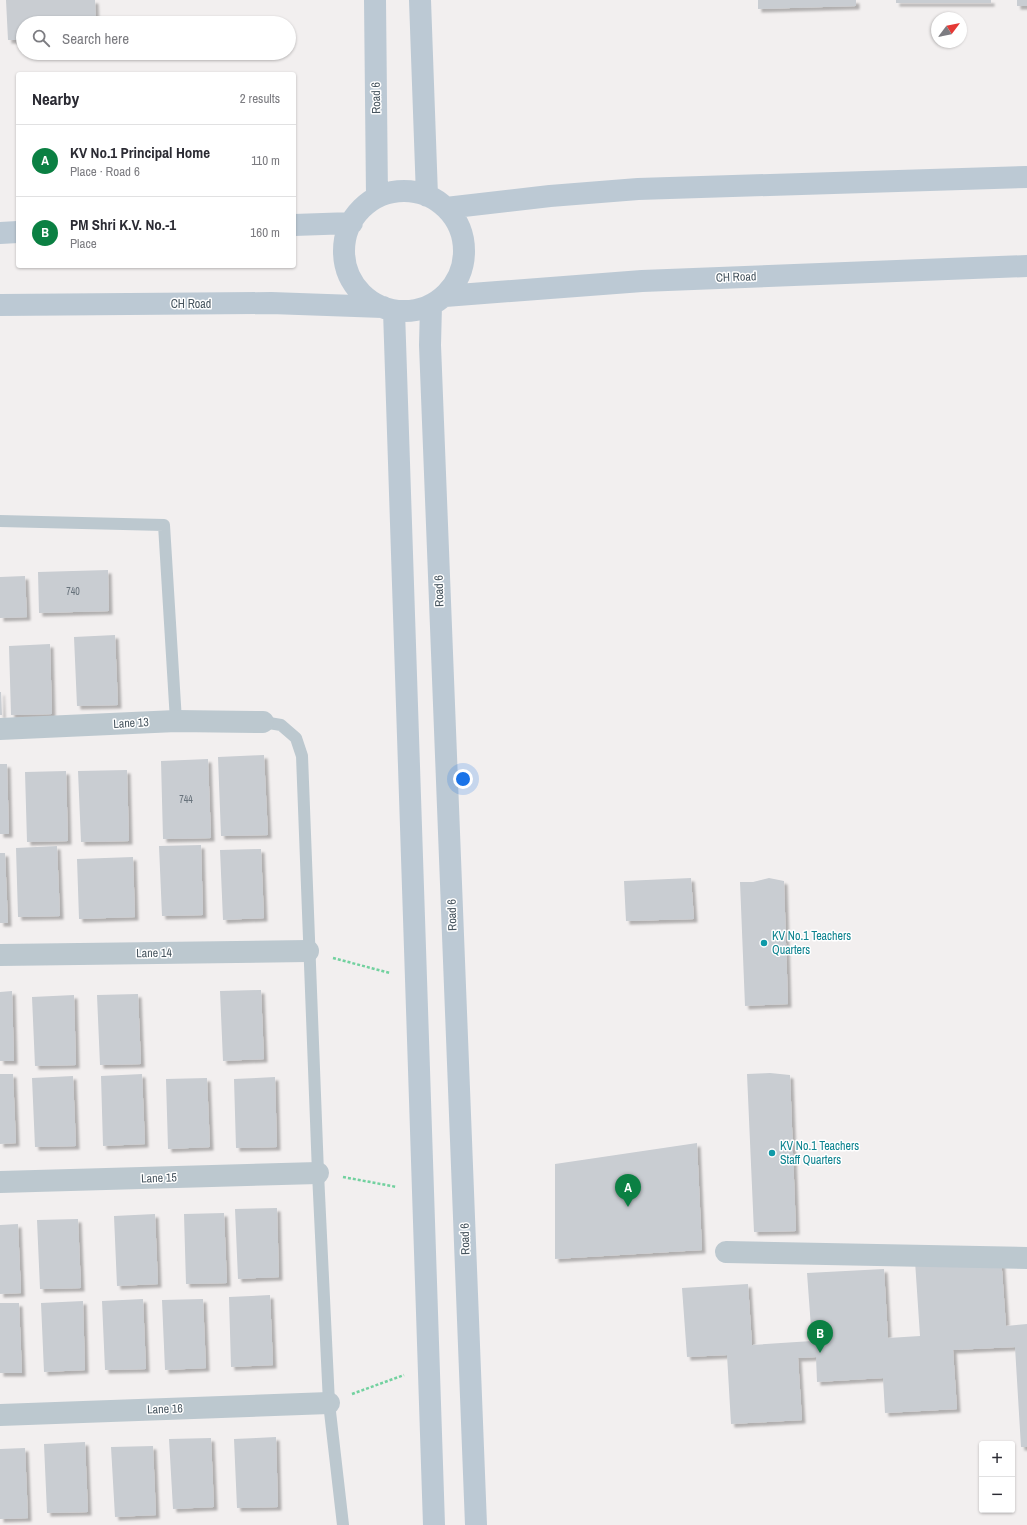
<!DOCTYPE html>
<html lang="en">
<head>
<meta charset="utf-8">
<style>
	:root { --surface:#fff; --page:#f2f2f3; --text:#2b2b33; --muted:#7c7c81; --line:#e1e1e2; --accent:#0b8043 }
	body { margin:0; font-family:"Archivo Narrow",sans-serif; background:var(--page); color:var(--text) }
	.controls { position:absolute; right:12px; bottom:12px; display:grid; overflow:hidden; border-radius:4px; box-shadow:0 1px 3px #0004 }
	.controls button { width:36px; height:36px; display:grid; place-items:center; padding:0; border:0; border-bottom:1px solid var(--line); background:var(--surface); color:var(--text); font:20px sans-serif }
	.compass { position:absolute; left:931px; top:12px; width:36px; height:36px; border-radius:50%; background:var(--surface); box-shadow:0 1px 3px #0004; rotate:58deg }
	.you { position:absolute; left:463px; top:779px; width:14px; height:14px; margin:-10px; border:3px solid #fff; border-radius:50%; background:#1a73e8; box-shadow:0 0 0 6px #1a73e833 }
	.badge { display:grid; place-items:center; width:26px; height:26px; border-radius:50%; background:var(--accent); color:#fff; font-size:13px; font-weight:700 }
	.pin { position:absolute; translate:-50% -33px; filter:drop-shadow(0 1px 2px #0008) }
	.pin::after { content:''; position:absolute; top:21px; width:14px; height:12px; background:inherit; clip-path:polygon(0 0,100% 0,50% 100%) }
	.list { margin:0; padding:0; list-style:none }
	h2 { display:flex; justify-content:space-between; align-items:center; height:52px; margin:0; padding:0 16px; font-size:17px }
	h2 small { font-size:13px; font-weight:400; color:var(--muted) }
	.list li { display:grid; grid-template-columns:26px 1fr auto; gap:12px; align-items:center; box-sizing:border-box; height:72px; padding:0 16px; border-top:1px solid var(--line) }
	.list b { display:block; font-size:15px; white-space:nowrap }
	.list p { margin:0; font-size:13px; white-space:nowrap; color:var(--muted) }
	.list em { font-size:13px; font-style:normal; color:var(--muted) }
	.icon { flex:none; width:22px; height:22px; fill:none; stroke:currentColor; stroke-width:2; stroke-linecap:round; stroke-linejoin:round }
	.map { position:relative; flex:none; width:1027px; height:1525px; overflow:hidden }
	.search { position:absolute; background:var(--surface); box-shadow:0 1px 3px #0004; left:16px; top:16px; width:280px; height:44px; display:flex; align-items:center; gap:10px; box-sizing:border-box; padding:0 14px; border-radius:22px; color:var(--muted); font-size:15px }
	.panel { position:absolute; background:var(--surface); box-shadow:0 1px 3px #0004; left:16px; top:72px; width:280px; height:196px; border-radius:4px }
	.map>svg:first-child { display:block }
</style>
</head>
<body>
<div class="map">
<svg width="1027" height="1525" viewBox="0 0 1027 1525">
	<defs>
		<filter id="shadow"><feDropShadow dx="3.5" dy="3.5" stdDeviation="1" flood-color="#0004"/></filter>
	</defs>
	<rect width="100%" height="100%" fill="#f2efef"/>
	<!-- building -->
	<path fill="#c9cdd2" filter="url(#shadow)" d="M6,0h89l1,23h-73v17h-15z
		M758,0h98v6l-98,3z
		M896,0h95v3h-95z
		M1017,0h10v6h-10z
		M108,570l1,41 -70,2 -1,-41z
		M25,576l2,41 -27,1v-41z
		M115,635l3,70 -41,1 -3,-69z
		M50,644l2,70 -41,1 -2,-69z
		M0,692h1l1,23h-2z
		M264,755l4,80 -47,1 -3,-79z
		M208,759l3,79 -48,1 -2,-78z
		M0,764h7l2,70h-9z
		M127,770l2,71 -48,1 -3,-71z
		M66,771l2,70 -41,1 -2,-70z
		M201,845l2,70 -41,1 -3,-70z
		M57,846l3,70 -42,1 -2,-69z
		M261,849l3,69 -41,2 -3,-70z
		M0,853h5l3,70h-8z
		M133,857l2,60 -56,2 -2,-60z
		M691,878l3,41 -68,2 -2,-40z
		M769,878l15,3 4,123 -43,2 -5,-124h13z
		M261,990l3,69 -41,2 -3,-70z
		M12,991l2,70h-14v-69z
		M138,994l3,70 -41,1 -3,-70z
		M74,995l2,70 -41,1 -3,-69z
		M770,1073l20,2 6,156 -42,1 -7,-158z
		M0,1074h13l3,69 -16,1z
		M142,1074l3,70 -42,2 -2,-70z
		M73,1076l3,70 -41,1 -3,-69z
		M275,1077l2,70 -41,1 -2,-69z
		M207,1078l3,69 -42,2 -2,-70z
		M697,1143l5,107 -147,9v-95z
		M277,1208l2,69 -41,2 -3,-70z
		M224,1213l3,70 -41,1 -2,-70z
		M155,1214l3,70 -41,2 -3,-70z
		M78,1219l3,69 -41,1 -3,-69z
		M18,1224l3,69 -21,1v-69z
		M1001,1256l5,70 21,-2v123h-6l-6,-100 -62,3 4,59 -72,4 -2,-35 -66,4 -1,-25 -18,1 4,62 -71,4 -4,-69 -40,2 -5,-69 66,-4 4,61 60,-4 -5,-68 77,-4 4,69 32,-2 -5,-75z
		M270,1295l3,70 -42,2 -2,-70z
		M143,1299l3,70 -41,1 -3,-69z
		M203,1299l3,69 -41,2 -3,-70z
		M83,1301l2,69 -41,2 -3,-69z
		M0,1303h19l3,70h-22z
		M276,1437l2,70 -41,1 -3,-69z
		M211,1438l3,69 -41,2 -4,-70z
		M85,1442l3,70 -41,1 -3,-69z
		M153,1446l3,69 -41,2 -4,-70z
		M25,1448l3,70 -28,1v-70z"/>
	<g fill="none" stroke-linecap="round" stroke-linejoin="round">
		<!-- path -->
		<path stroke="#72d19f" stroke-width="2.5" stroke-dasharray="3 2" stroke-linecap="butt" d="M333,958l57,15
			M343,1177l54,10
			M352,1394l52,-19"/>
		<!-- lane -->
		<path stroke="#bcc8cf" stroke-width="12" d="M0,521l164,4 12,196
			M263,722l18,3 15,13 6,18 16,417 11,230 14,122"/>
		<!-- street -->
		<path stroke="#bcc8cf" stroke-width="22" d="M0,729l176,-8 87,1
			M0,955l308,-4
			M0,1182l318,-9
			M726,1252l301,6
			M0,1415l329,-12"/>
		<!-- secondary -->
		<path stroke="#bcc9d4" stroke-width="22" d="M375,0l2,197
			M420,0l7,196
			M344 251a60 60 0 1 1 120 0a60 60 0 1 1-120 0Z
			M446,208l104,-12 88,-7 389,-12
			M294,225l58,-2
			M0,233l18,-1
			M445,296l197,-15 385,-15
			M0,305l271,-2 112,4
			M431,305l-1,40 46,1180
			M394,311l40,1214"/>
	</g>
	<!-- markers -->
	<g fill="#0f9aa8" stroke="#fff" stroke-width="1.5">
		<circle cx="764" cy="943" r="4"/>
		<circle cx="772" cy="1153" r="4"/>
	</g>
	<g text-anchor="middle" stroke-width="3" stroke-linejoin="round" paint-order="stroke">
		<!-- number labels -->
		<g font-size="10" fill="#67727b">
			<text x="73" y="595">740</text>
			<text x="186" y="803">744</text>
		</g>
		<!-- street labels -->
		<g font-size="12" fill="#46545e" stroke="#fff">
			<text transform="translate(376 98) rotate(-91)" y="4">Road 6</text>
			<text transform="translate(736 277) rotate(-2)" y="4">CH Road</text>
			<text x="191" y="308">CH Road</text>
			<text transform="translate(439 591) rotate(-92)" y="4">Road 6</text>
			<text transform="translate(131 723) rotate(-3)" y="4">Lane 13</text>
			<text transform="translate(452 915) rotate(-92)" y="4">Road 6</text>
			<text transform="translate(154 953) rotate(-1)" y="4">Lane 14</text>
			<text transform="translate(159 1178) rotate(-2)" y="4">Lane 15</text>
			<text transform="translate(465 1239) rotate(-92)" y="4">Road 6</text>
			<text transform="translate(165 1409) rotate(-2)" y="4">Lane 16</text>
		</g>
		<!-- culture labels -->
		<g font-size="12" fill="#0d838f" stroke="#fff" text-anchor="start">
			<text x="772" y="940">KV No.1 Teachers<tspan x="772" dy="14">Quarters</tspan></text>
			<text x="780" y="1150">KV No.1 Teachers<tspan x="780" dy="14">Staff Quarters</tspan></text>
		</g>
	</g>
</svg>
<div class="controls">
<button>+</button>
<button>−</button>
</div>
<svg class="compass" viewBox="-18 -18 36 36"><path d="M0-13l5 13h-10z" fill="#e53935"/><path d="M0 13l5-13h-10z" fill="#7c7c81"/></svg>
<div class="you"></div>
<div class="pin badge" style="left:628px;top:1207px">A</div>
<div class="pin badge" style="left:820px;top:1353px">B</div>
<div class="search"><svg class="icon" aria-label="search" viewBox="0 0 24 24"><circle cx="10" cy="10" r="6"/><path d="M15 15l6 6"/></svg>Search here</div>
<section class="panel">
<h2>Nearby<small>2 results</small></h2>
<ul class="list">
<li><span class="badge">A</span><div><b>KV No.1 Principal Home</b><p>Place · Road 6</p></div><em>110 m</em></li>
<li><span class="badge">B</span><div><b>PM Shri K.V. No.-1</b><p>Place</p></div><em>160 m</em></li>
</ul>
</section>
</div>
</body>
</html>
